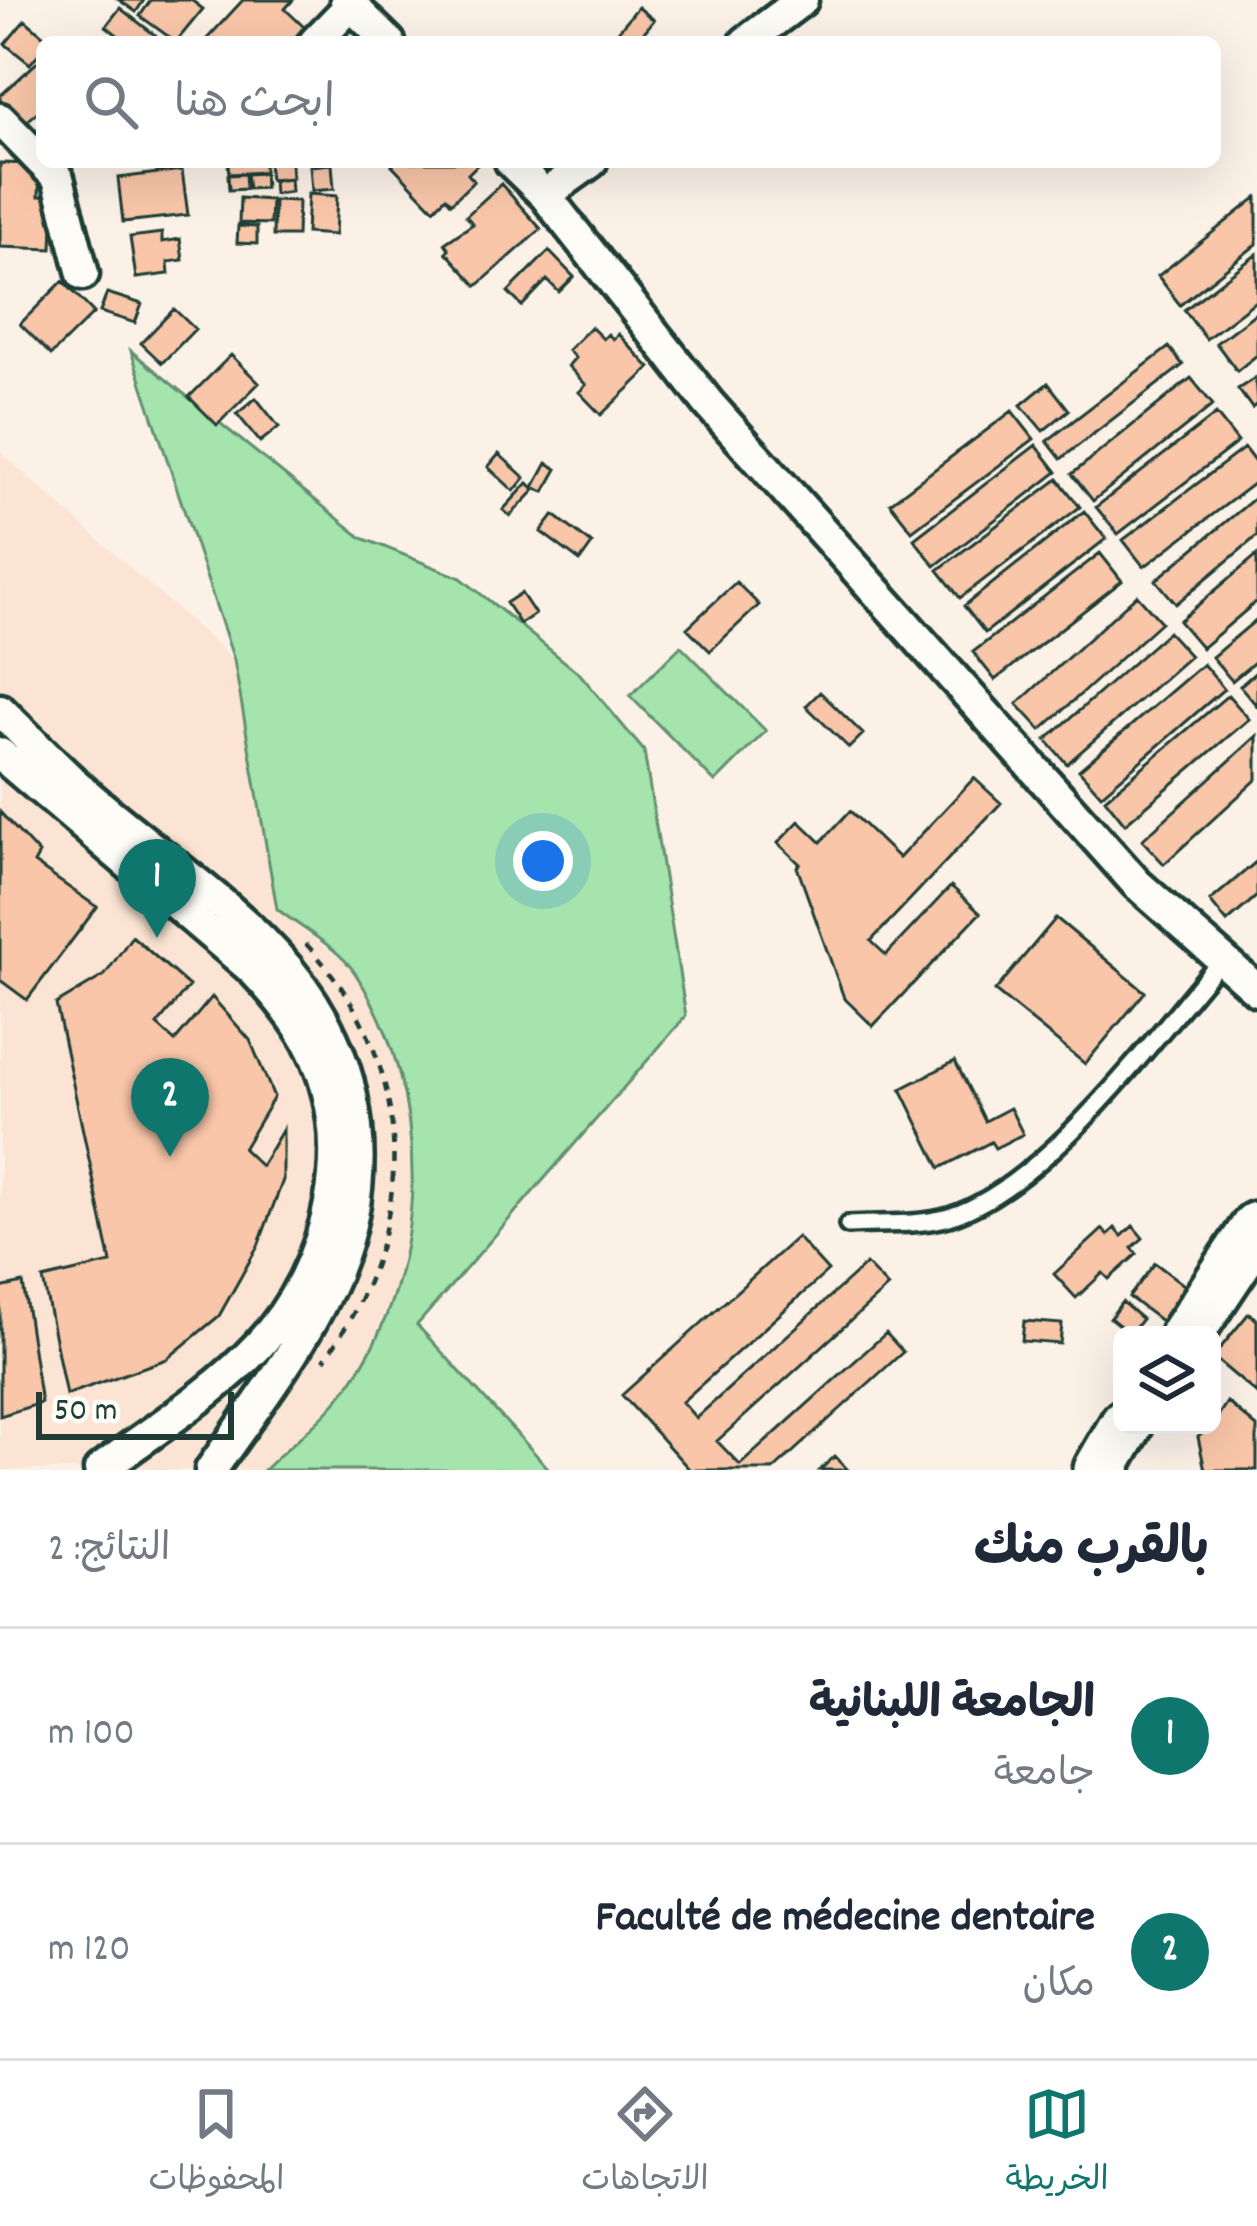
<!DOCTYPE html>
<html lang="ar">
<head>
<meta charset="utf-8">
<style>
	:root { --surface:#fff; --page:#f2f2f3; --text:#1f2937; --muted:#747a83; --line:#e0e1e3; --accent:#0f766e }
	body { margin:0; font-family:Dekko,"Playpen Sans Arabic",sans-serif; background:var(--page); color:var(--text); direction:rtl }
	.controls { position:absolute; right:36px; bottom:36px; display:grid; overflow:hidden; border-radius:18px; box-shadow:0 12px 48px #0002 }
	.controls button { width:108px; height:108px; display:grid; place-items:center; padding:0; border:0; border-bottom:3px solid var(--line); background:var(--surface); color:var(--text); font:60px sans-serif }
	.scale { position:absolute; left:36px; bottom:30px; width:198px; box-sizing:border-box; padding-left:12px; border:6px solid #1f3d34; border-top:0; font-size:33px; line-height:42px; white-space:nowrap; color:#1f3d34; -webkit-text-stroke:9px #fdfcf7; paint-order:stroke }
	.you { position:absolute; left:543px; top:861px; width:42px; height:42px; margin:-30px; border:9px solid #fff; border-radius:50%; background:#1a73e8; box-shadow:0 0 0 18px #1a73e833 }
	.badge { display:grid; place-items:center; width:78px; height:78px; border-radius:50%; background:var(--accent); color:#fff; font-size:39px; font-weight:700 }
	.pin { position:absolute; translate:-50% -99px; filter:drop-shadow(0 3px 6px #0008) }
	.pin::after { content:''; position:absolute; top:63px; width:42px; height:36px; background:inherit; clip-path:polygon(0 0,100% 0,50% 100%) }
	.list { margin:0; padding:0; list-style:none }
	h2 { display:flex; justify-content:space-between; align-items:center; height:156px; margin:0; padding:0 48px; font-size:51px }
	h2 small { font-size:39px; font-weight:400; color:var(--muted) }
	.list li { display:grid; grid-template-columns:78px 1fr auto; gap:36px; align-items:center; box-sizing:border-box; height:216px; padding:0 48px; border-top:3px solid var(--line) }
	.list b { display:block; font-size:45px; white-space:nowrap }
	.list p { margin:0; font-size:39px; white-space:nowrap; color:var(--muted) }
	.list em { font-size:39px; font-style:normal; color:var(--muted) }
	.icon { flex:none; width:66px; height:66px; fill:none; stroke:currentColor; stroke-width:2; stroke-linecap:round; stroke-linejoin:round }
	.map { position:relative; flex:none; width:1257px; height:1470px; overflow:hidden; direction:ltr }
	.search { position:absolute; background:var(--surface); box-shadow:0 12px 48px #0002; left:36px; right:36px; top:36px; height:132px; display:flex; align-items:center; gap:30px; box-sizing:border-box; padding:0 42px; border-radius:18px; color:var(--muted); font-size:45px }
	.sheet { height:588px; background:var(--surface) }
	nav { display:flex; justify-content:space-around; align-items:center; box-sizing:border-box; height:168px; border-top:3px solid var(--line); background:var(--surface); font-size:33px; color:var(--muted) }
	nav a { display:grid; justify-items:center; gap:6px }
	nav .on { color:var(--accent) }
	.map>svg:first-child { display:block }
</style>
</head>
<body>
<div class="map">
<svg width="1257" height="1470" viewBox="0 0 1257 1470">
	<rect width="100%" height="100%" fill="#fcf1e7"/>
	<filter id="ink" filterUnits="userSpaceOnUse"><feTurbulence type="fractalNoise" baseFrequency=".00833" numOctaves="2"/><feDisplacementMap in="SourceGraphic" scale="24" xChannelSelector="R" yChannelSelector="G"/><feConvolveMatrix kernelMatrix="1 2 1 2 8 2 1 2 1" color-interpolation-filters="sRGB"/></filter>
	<g filter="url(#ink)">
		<!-- built -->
		<path fill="#fbe4d4" d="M0,452l234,208 43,249 75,59 20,35 27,73 8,39 4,79 -9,68 -10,34 -27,63 -18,30 -83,81h-264z"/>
		<!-- green -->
		<path fill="#a5e4ac" stroke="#629070" stroke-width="3" d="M131,351l231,187 99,40 119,96 64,77 42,265 -269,309 133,145h-286c27,-27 63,-53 85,-85 82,-115 84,-294 6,-412 -16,-25 -54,-45 -78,-64l-43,-249z
			M681,646l85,85 -51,51 -85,-86z"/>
		<!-- building -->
		<path fill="#f9c6a9" stroke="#1f3d34" stroke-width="3" d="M119,0h25l-8,12z
			M151,0h40l12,9 -27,33 -36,-26z
			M243,0h50l-8,9 19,18 -13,15h-87z
			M638,7l16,13 -18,22h-15l-7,-6z
			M120,8l44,34h-38l-20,-16z
			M25,20l25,21 -8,1v8l-12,14 -25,-20z
			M42,58v50l-21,19 -21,-23v-8z
			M228,162h36v10l-35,2z
			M268,162h23l1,16 -22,2z
			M395,162h80l2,3 -9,9 6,7 -23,22 -5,-6 -12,12 -42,-44z
			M0,163l40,1 -1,32h15l-2,53 -52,-2z
			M332,164l2,25 -22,2 -2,-25z
			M182,170l6,45 -65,7 -5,-44z
			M264,173l1,15 -17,1 -2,-15z
			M245,174l1,15 -17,1 -1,-15z
			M290,179l1,13 -17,2 -1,-13z
			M501,184l40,45 -64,57 -31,-34 3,-3 -4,-6 28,-19 -7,-8z
			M308,194l29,2 -2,39 -29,-2z
			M1257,197v47l-77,61 -22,-29z
			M240,198l31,2 -1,24 -31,-1z
			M274,200l24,1 -1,35h-24z
			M238,226l19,1v17l-20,-1z
			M162,233v9l18,-3 3,21 -15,2 1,12 -33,4 -6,-41z
			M549,251l25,26 -15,15 -12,-12 -25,26 -14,-14z
			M1257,254v46l-51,39 -22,-29z
			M63,281l31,32 -43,42 -31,-31z
			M107,293l35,11 -7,19 -35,-11z
			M174,309l21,20 -33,34 -21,-20z
			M1257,312v43l-20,16 -21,-28z
			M591,327l12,12 5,-5 5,5 5,-5 32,34 -49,47 -22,-23 7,-7 -18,-19 7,-8 -7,-8z
			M1169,347l14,18 -122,94 -14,-18z
			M231,355l28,28 -42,42 -28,-28z
			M1191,378l22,27 -120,96 -21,-27z
			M1255,378l2,26 -5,4 -14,-19z
			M1048,383l21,27 -26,21 -22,-26z
			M256,398l23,29 -19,15 -23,-28z
			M1012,411l22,28 -122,92 -22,-28z
			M1216,414l22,28 -120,92 -22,-27z
			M1036,445l21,27 -122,94 -21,-27z
			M1244,448l13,17v16l-113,86 -21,-27z
			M499,454l26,24 -11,13 -26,-24z
			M547,463l10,6 -13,23 -10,-5z
			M1058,479l22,28 -120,91 -22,-28z
			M528,483l7,7 -25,26 -7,-6z
			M1257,496v40l-81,68 -20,-24z
			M1084,511l22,28 -121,94 -21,-27z
			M554,515l38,29 -12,17 -39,-29z
			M1100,553l22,28 -127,99 -22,-28z
			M1257,555v46l-55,47 -23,-27z
			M736,582l23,23 -49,46 -23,-23z
			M521,593l14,21 -15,10 -14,-21z
			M1137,595l24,27 -120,108 -24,-26z
			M1257,619v41l-25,21 -20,-24z
			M1168,632l22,24 -123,108 -21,-24z
			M1203,664l21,25 -123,106 -22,-25z
			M1257,671v35l-17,-20z
			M820,692l43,42 -14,14 -43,-42z
			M1228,695l21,24 -124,105 -20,-25z
			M1257,736v43l-93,85 -22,-24z
			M974,778l27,25 -130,138 15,14 65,-69 29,27 -107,113 -29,-28 -47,-131 3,-3 -22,-21 21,-22 22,21 29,-31 49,47z
			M0,812l39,42 -5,9 63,44 -70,93 -27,-20z
			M1257,861v35l-30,26 -17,-21z
			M1056,918l89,74 -60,72 -90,-73z
			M132,936l57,50 -32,39 18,16 37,-44 38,43 24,57 -31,52 18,17 22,-37v51l-25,66 -39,70 -52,43 -101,36 -23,-116 68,-16 -55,-259 49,-29z
			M955,1061l30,60 25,-13 13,26 -28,14 -4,-6 -51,26 -39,-79z
			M1133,1226l10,12 -11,10 5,6 -28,25 -6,-6 -27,25 -22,-24 49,-45 5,6 7,-7 7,8z
			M797,1237l31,34 -146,131 14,16 170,-154 22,23 -171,154 23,24 146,-132 17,19 -130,118h-83l-68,-75z
			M1155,1263l41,31 -26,34 -41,-31z
			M23,1283l18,120 -41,13v-128z
			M1122,1302l20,17 -12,15 -20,-16z
			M1249,1313l8,7v74l-44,-37z
			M1024,1321l38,3 -2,20 -38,-3z
			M1227,1402l30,25v43h-52l-7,-33 14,-12z
			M835,1456l13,14h-28z"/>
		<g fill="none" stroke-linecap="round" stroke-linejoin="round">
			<!-- service casing -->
			<g stroke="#1f3d34" stroke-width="24">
				<path id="service" d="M848,1225c32,-2 71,1 101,-8 98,-31 205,-180 273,-258"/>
			</g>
			<!-- minor casing -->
			<g stroke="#1f3d34" stroke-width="39">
				<path id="minor" d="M346,0l43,42
					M315,42l36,-37
					M746,42l56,-42
					M0,119l42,43
					M42,162l16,16 25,96
					M511,162l34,33 164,209 428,480 120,106
					M545,195l46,-33
					M0,710c30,30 59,61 91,88 113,98 248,166 265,329 5,49 -2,97 -20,142 -29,73 -81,137 -125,201
					M0,754l252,215c21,22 41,45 56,72 53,97 24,227 -50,305 -45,48 -106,85 -158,124"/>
			</g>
			<!-- trunk casing -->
			<g stroke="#1f3d34" stroke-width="60">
				<path id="trunk" d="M1186,1335l71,-107
					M1100,1470l26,-45"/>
			</g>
			<!-- path -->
			<path stroke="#1f3d34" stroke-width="4.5" stroke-dasharray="9 9" stroke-linecap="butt" d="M306,944c114,119 113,286 18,416"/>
			<!-- service -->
			<use href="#service" stroke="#fdfcf7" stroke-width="15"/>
			<!-- minor -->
			<use href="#minor" stroke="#fdfcf7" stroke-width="30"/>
			<!-- trunk -->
			<use href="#trunk" stroke="#fdfcf7" stroke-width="51"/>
		</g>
	</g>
</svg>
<div class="controls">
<button><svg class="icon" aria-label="layers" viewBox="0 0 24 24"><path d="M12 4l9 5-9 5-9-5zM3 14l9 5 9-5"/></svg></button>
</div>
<div class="scale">50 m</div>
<div class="you"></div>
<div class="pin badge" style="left:157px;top:938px">1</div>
<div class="pin badge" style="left:170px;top:1157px">2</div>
<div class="search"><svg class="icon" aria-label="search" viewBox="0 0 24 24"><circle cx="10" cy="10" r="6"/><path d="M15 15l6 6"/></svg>ابحث هنا</div>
</div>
<section class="sheet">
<h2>بالقرب منك<small>النتائج: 2</small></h2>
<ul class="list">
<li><span class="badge">1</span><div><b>الجامعة اللبنانية</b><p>جامعة</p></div><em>100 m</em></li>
<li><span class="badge">2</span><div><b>Faculté de médecine dentaire</b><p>مكان</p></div><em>120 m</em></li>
</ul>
</section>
<nav>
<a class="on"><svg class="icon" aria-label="map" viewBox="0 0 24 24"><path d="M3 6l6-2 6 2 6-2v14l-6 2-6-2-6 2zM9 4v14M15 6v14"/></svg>الخريطة</a>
<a><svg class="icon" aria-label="directions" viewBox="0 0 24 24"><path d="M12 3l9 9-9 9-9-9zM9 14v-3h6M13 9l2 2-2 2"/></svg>الاتجاهات</a>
<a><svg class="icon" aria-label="saved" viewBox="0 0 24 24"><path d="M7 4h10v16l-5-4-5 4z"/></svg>المحفوظات</a>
</nav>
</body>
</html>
